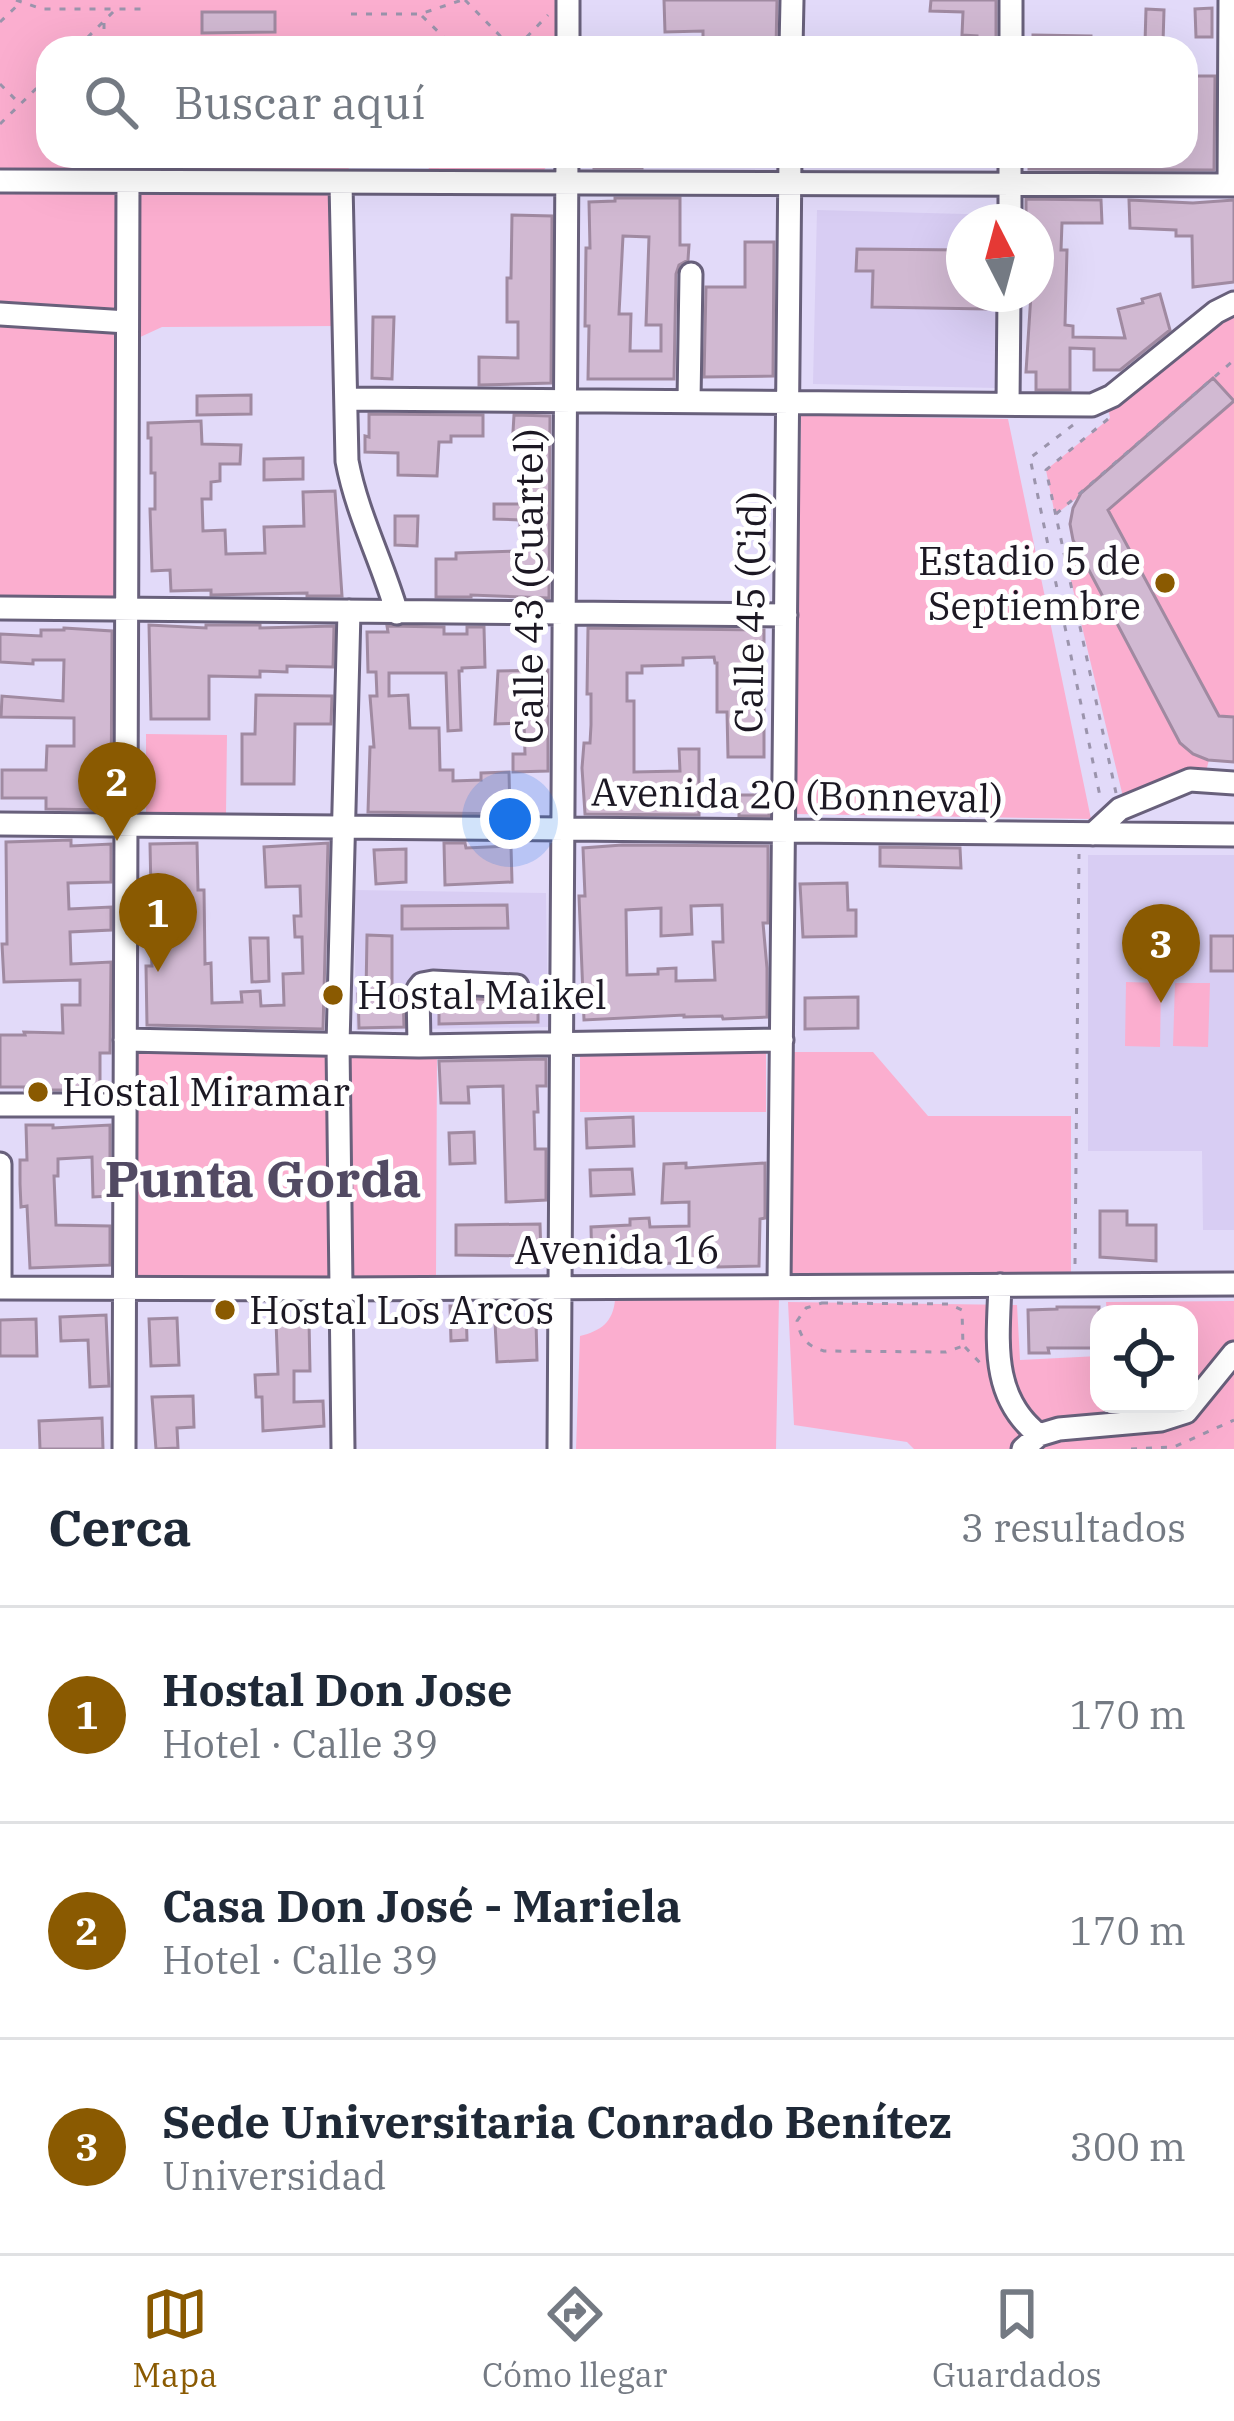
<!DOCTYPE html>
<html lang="es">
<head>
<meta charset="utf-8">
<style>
	:root { --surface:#fff; --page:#f6f6f7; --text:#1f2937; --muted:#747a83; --line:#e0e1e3; --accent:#8a5a01 }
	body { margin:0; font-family:"IBM Plex Serif",serif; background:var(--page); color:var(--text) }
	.controls { position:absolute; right:36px; bottom:36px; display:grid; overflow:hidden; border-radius:24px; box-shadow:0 12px 48px #0002 }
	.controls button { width:108px; height:108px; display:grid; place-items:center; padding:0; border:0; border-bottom:3px solid var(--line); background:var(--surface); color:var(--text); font:60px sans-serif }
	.compass { position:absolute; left:946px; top:204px; width:108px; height:108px; border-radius:50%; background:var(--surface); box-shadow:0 12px 48px #0002; rotate:354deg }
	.you { position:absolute; left:510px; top:819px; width:42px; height:42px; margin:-30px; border:9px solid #fff; border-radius:50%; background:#1a73e8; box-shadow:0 0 0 18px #1a73e833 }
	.badge { display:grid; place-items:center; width:78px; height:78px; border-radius:50%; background:var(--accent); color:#fff; font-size:39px; font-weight:700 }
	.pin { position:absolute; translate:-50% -99px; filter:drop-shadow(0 3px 6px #0008) }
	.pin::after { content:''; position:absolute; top:63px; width:42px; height:36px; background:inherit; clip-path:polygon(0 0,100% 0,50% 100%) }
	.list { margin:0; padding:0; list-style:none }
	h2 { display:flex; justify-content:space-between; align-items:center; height:156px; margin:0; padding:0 48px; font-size:51px }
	h2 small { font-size:39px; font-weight:400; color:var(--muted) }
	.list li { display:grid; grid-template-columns:78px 1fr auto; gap:36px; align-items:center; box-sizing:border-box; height:216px; padding:0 48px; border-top:3px solid var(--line) }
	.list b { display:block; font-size:45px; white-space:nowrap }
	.list p { margin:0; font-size:39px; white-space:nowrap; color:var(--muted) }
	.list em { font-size:39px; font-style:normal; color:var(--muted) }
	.icon { flex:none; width:66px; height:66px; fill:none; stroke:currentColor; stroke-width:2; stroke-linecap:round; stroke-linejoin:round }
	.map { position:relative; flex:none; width:1234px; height:1449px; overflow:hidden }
	.search { position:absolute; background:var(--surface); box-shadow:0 12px 48px #0002; left:36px; right:36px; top:36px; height:132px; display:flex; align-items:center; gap:30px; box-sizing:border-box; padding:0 42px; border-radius:36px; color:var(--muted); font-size:45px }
	.sheet { height:804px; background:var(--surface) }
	nav { display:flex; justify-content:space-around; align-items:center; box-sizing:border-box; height:168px; border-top:3px solid var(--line); background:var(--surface); font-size:33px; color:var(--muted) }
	nav a { display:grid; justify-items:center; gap:6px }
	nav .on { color:var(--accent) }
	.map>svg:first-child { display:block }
</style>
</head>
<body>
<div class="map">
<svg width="1234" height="1449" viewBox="0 0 1234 1449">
	<rect width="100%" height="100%" fill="#e2daf9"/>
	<!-- built -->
	<path fill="#d8cdf3" d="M817,210l184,5v7h-37v72h35l-2,94 -184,-4z
		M1088,855h146v375h-31l-1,-79h-114z
		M354,890l192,3 2,134 -192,3z"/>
	<!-- green -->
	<path fill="#fbaecf" d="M0,0h557l-1,48h-508v108h507l-15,19 -105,1 -10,-12h-73l-14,19 -2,143 -174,1 -39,18 -5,254h-118z
		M1234,310v452l-25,-2 -4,15 -81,26 -59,-245c1,-2 8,-15 8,-16 2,-19 -7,-20 5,-43l-23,18 -9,-45 64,-52 -2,-10z
		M801,415l207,4 83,400 -296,-5z
		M146,734l81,1 -1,79 -80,-1z
		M1126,982l35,1 -1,64 -35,-1z
		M1175,983h35l-2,64 -35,-1z
		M137,1051l300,1 -1,224h-300z
		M786,1052h87l55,64h143v156l-284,1z
		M580,1053h186v59h-186z
		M779,1297l-3,152h-200l4,-113c21,-5 33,-14 35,-36z
		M1234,1301v148h-320l-7,-7 -113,-17 -6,-123 229,3 3,55 79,-4v48h90v-90h-82l-1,-12z"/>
	<!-- building -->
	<path fill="#d1b9d2" stroke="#a08aa1" stroke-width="3" fill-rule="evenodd" d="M664,0h113l-1,48h-73v-17l-38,1z
		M931,0h65v48h-19v-12l-15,-1 1,-23 -33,-1z
		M1212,8v29h-16l-1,-28z
		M1146,9l18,1 -1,33h-18z
		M202,12h73v20l-73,1z
		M1033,35l58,1v12h-58z
		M1188,76h27l-1,94 -185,-1v-13h157v-21h5l1,-42h-4z
		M594,156h48v12h-48z
		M615,198h65v47h9l-1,15 -9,5 -3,9 -2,105h-86l1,-53h-4l1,-78h4l-1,-46 26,-1zM623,236l26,1 -3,88h15v26h-31l1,-37h-12z
		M1026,199l75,1 1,23h-40l-1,27h6l-2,75 8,1v11l52,1 -7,-29 25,-6 -1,-4 18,-5 10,36 -50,40h-26v-21l-24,-1v42h-34v-18h-10l5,-78h5v-72h-10z
		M1129,200l64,3 41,-3v82l-41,5 -1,-51h-16v-6l-46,-2z
		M512,215l40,1 -1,167 -72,2v-28l39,1v-36h-11v-44h4z
		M745,242h29l-1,134 -69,1 2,-90h39z
		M857,249l107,1v44h22v15l-114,-2 1,-36h-17z
		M373,317h21l-2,62 -20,-1z
		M1213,378l21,23 -126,109 111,206 15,1v45l-26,-2 -15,-6 -13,-11 -107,-203 -3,-16 3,-16 8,-15z
		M251,395v19l-54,1v-19z
		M369,414l114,1v21h-32v6h-12l-2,34 -39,-1v-22l-33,-1v-16l4,1z
		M514,415l36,1 -1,182 -78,-3v2h-35v-38h20v-6l64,-2v-31l-26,-1v-15h29l1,-34h5v-38h-16z
		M201,421l1,23 39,1 -1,19h-20v17l-9,1v17h-9l1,32 22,-1 1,24 39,-1 -1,-26 40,-1 -1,-34 32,-1 7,105h-35v-3l-96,2v-5l-40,1 -1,-21 -18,1 -2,-62h5v-36h-4v-35h-3v-15z
		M303,458v21l-39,1v-21z
		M395,516h23l-1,30 -22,-1z
		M149,625l57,3v-3h54v3l74,-2 -1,41 -46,-1v6l-27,-1v6l-51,-1v43h-58z
		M387,626l57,1v7h23v-7h17l1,40 -23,1v3h-3l2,59 -13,1 -2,-58h-57v23l19,-1 2,33h29l1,42h13v11l28,-1v-7l28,-1 1,42 -142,-2 2,-65h4l-4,-51h7l-1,-24h-8l-1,-40h21z
		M64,628l48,3 -1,179 -65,-1v-11h-44v-28h44l1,-24h27v-28l-73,-1 1,-21 61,5 1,-41h-31v4l-33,-2v-28l41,2v-6h23z
		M588,628l176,2v12h-14v50h14v65h-36l-1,-45h-10v-49h-2l-1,-6 -31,1v7l-41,1v7h-15v28h7v71l46,-1 -1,-22h20v66l-114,-1 -3,-46 2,-25h6l1,-18v-31h-4z
		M548,670v101l-35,1v-18h12l-1,-31 -29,1 3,-53z
		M256,695l76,1 -1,28h-36l-1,60h-52v-50h13z
		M739,795h30v21h-30z
		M71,840v6l40,-2v38l-43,1 1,26 42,-2v23l-41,2 1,32 40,-2 -1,91h-10v37h-75v-3h-25v-52h25l-1,-3 39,1 -1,-28h18v-25l-76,2 -2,-38h5l-1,-102z
		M197,843l1,47h6l1,74 6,-1 1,40 30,-1 -1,-10 19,-1 1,15 23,-1 -1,-31 20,-1 -1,-36h-7l-1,-21h7l-1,-30 -34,1 -2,-40 64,-4 -5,186 -176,-4 -1,-59h6l-4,-74h3l-1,-48z
		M444,843h21l1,5 45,-2 1,36 -67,3z
		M622,845l146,1v77h-5l4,45v49l-44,2 -1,-3 -38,1v-2l-100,5 -5,-124h6l-2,-48zM722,905l1,37h-10l2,38 -39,1v-13l-18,1v5l-31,1 -1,-65 35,-2v28l16,-1 15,-1 -1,-28z
		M880,847l80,1 1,20 -81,-2z
		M406,849v33l-30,2 -2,-34z
		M847,883l1,27h8v26l-53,1 -3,-53z
		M507,905l1,23 -106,1v-23z
		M367,935l25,1v58h11l1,33 -45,1 -1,-34h8z
		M1211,936h23v35h-23z
		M250,938h18l1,43 -17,1z
		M531,991h7v31l-99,2v-27l77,4 9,-2z
		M858,997v31l-53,1v-31z
		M546,1059v27h-9l1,26h-4l1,37h11v51l-40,2 -3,-116 -35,1 1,16h-28l-2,-42z
		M633,1117l1,29 -47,2 -1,-29z
		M26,1125h27v3l57,-3v71l-17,1 -1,-40 -34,2v17h-4l2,49 54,1v39l-80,3 -3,-62 -6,1 -1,-23v-24h7z
		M474,1132l1,31 -25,1 -1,-31z
		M686,1163v5l79,-5v55l-5,1 -1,47 -41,1v-4l-23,-1 -103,5 -1,-40 39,-2v-6l19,-1 1,9 39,-1v-24l-27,1 2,-39z
		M632,1169l2,25 -43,2 -1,-26z
		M1100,1211h27v14h29v36l-56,-4z
		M540,1224l1,32 -85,-1v-30z
		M450,1306h16l1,34 -16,1z
		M1057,1307h42v41h-51l1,5h-20l-1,-43 29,-1z
		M106,1315l3,71 -19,1 -2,-47 -27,1 -1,-24z
		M177,1318l2,47 -28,1 -2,-47z
		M36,1319l1,37h-37v-36z
		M309,1320l1,51h-16v31l29,-1 1,25 -61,5 -1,-34h-6l-1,-22 23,-1 -2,-53z
		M536,1321l1,39 -40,2 -2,-40z
		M193,1396l1,31 -17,1 1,20 -22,1 -4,-52z
		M102,1418l1,31h-63l-1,-28z"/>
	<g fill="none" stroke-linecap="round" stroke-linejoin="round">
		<!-- minor casing -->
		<g stroke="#68607b" stroke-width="27">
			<path id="minor" d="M568,48v-48
				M791,48l1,-48
				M1011,48v-48
				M0,181l1234,4
				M341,184l6,277c10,53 35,100 50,152
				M1229,185l1,-185
				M1010,222v-66
				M0,314l127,8
				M347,399l745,6 20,-9 104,-84 18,-9
				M689,401l2,-127
				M1008,404l1,-110
				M0,608l786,7
				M0,824l1234,11
				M1093,834l27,-25 70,-29 44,3
				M125,1040l294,6 363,-6
				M419,1046l-1,-57 4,-5 11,-2 84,4
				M0,1105h125
				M0,1164v124
				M1000,1285c-2,56 -10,112 39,150
				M779,1286l11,-1130
				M0,1288l339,1 895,-5
				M124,1449l4,-1267
				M343,1449l-5,-404 11,-434
				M559,1449l8,-1293
				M1023,1449l16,-14 20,-6 102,-9 25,-8 48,-59"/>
		</g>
		<!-- path -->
		<path stroke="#9b94ac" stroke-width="3" stroke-dasharray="6 9" stroke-linecap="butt" d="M16,0l26,9h101
			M465,0l47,48
			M351,14h69l42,-14
			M422,16l33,32
			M0,22l20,-19
			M104,23v25
			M77,48l37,-37
			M516,48l32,-33
			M0,84l19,19
			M0,124l48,-47
			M401,165l9,-9
			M1108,419l-62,51 70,323
			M1073,425l-43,33 71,343
			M1056,514l178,-154
			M1075,1264l4,-410
			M822,1303l127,1 13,6 1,36 -17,6 -122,-1c-17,-5 -23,-12 -27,-30l9,-13z
			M965,1347l18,19
			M1131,1449l43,-2 60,-27"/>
		<!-- minor -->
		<use href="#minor" stroke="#fff" stroke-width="21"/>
	</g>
	<!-- markers -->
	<g fill="#8a5a01" stroke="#fff" stroke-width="4.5">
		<circle cx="1165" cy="583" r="12"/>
		<circle cx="333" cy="995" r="12"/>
		<circle cx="38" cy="1092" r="12"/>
		<circle cx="225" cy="1310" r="12"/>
	</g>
	<g text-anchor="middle" stroke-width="10" stroke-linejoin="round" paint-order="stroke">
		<!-- poi labels -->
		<g font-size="39" fill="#1c1823" stroke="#fff" text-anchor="start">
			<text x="1141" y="575" text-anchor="end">Estadio 5 de<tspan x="1141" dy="45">Septiembre</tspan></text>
			<text x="357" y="1009">Hostal Maikel</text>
			<text x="62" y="1106">Hostal Miramar</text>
			<text x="249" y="1324">Hostal Los Arcos</text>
		</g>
		<!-- street labels -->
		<g font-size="39" fill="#1c1823" stroke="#fff">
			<text transform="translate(529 586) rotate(-90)" y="14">Calle 43 (Cuartel)</text>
			<text transform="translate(750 612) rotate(-89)" y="14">Calle 45 (Cid)</text>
			<text transform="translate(797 795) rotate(1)" y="14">Avenida 20 (Bonneval)</text>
			<text x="617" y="1264">Avenida 16</text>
		</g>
		<!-- district labels -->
		<g font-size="51" font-weight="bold" fill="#524a63" stroke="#fff">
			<text x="263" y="1197">Punta Gorda</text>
		</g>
	</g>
</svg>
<div class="controls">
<button><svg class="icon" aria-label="locate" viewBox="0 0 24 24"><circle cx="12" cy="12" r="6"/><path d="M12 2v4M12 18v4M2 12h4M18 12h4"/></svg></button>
</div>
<svg class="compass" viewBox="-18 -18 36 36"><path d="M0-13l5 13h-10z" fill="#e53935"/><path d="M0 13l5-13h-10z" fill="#747a83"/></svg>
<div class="you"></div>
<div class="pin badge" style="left:158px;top:972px">1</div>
<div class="pin badge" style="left:117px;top:841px">2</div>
<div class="pin badge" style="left:1161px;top:1003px">3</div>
<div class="search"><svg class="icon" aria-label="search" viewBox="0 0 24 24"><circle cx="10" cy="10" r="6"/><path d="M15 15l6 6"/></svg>Buscar aquí</div>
</div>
<section class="sheet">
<h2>Cerca<small>3 resultados</small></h2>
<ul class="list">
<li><span class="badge">1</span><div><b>Hostal Don Jose</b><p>Hotel · Calle 39</p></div><em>170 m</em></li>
<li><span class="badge">2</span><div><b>Casa Don José - Mariela</b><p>Hotel · Calle 39</p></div><em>170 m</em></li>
<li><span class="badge">3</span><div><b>Sede Universitaria Conrado Benítez</b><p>Universidad</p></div><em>300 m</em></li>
</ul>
</section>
<nav>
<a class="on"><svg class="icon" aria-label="map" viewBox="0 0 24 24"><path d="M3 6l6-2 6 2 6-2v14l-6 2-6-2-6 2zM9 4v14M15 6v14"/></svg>Mapa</a>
<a><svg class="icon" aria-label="directions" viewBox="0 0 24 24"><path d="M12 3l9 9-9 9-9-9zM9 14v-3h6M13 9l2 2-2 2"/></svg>Cómo llegar</a>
<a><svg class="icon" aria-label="saved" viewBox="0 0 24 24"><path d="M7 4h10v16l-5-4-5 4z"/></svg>Guardados</a>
</nav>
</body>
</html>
